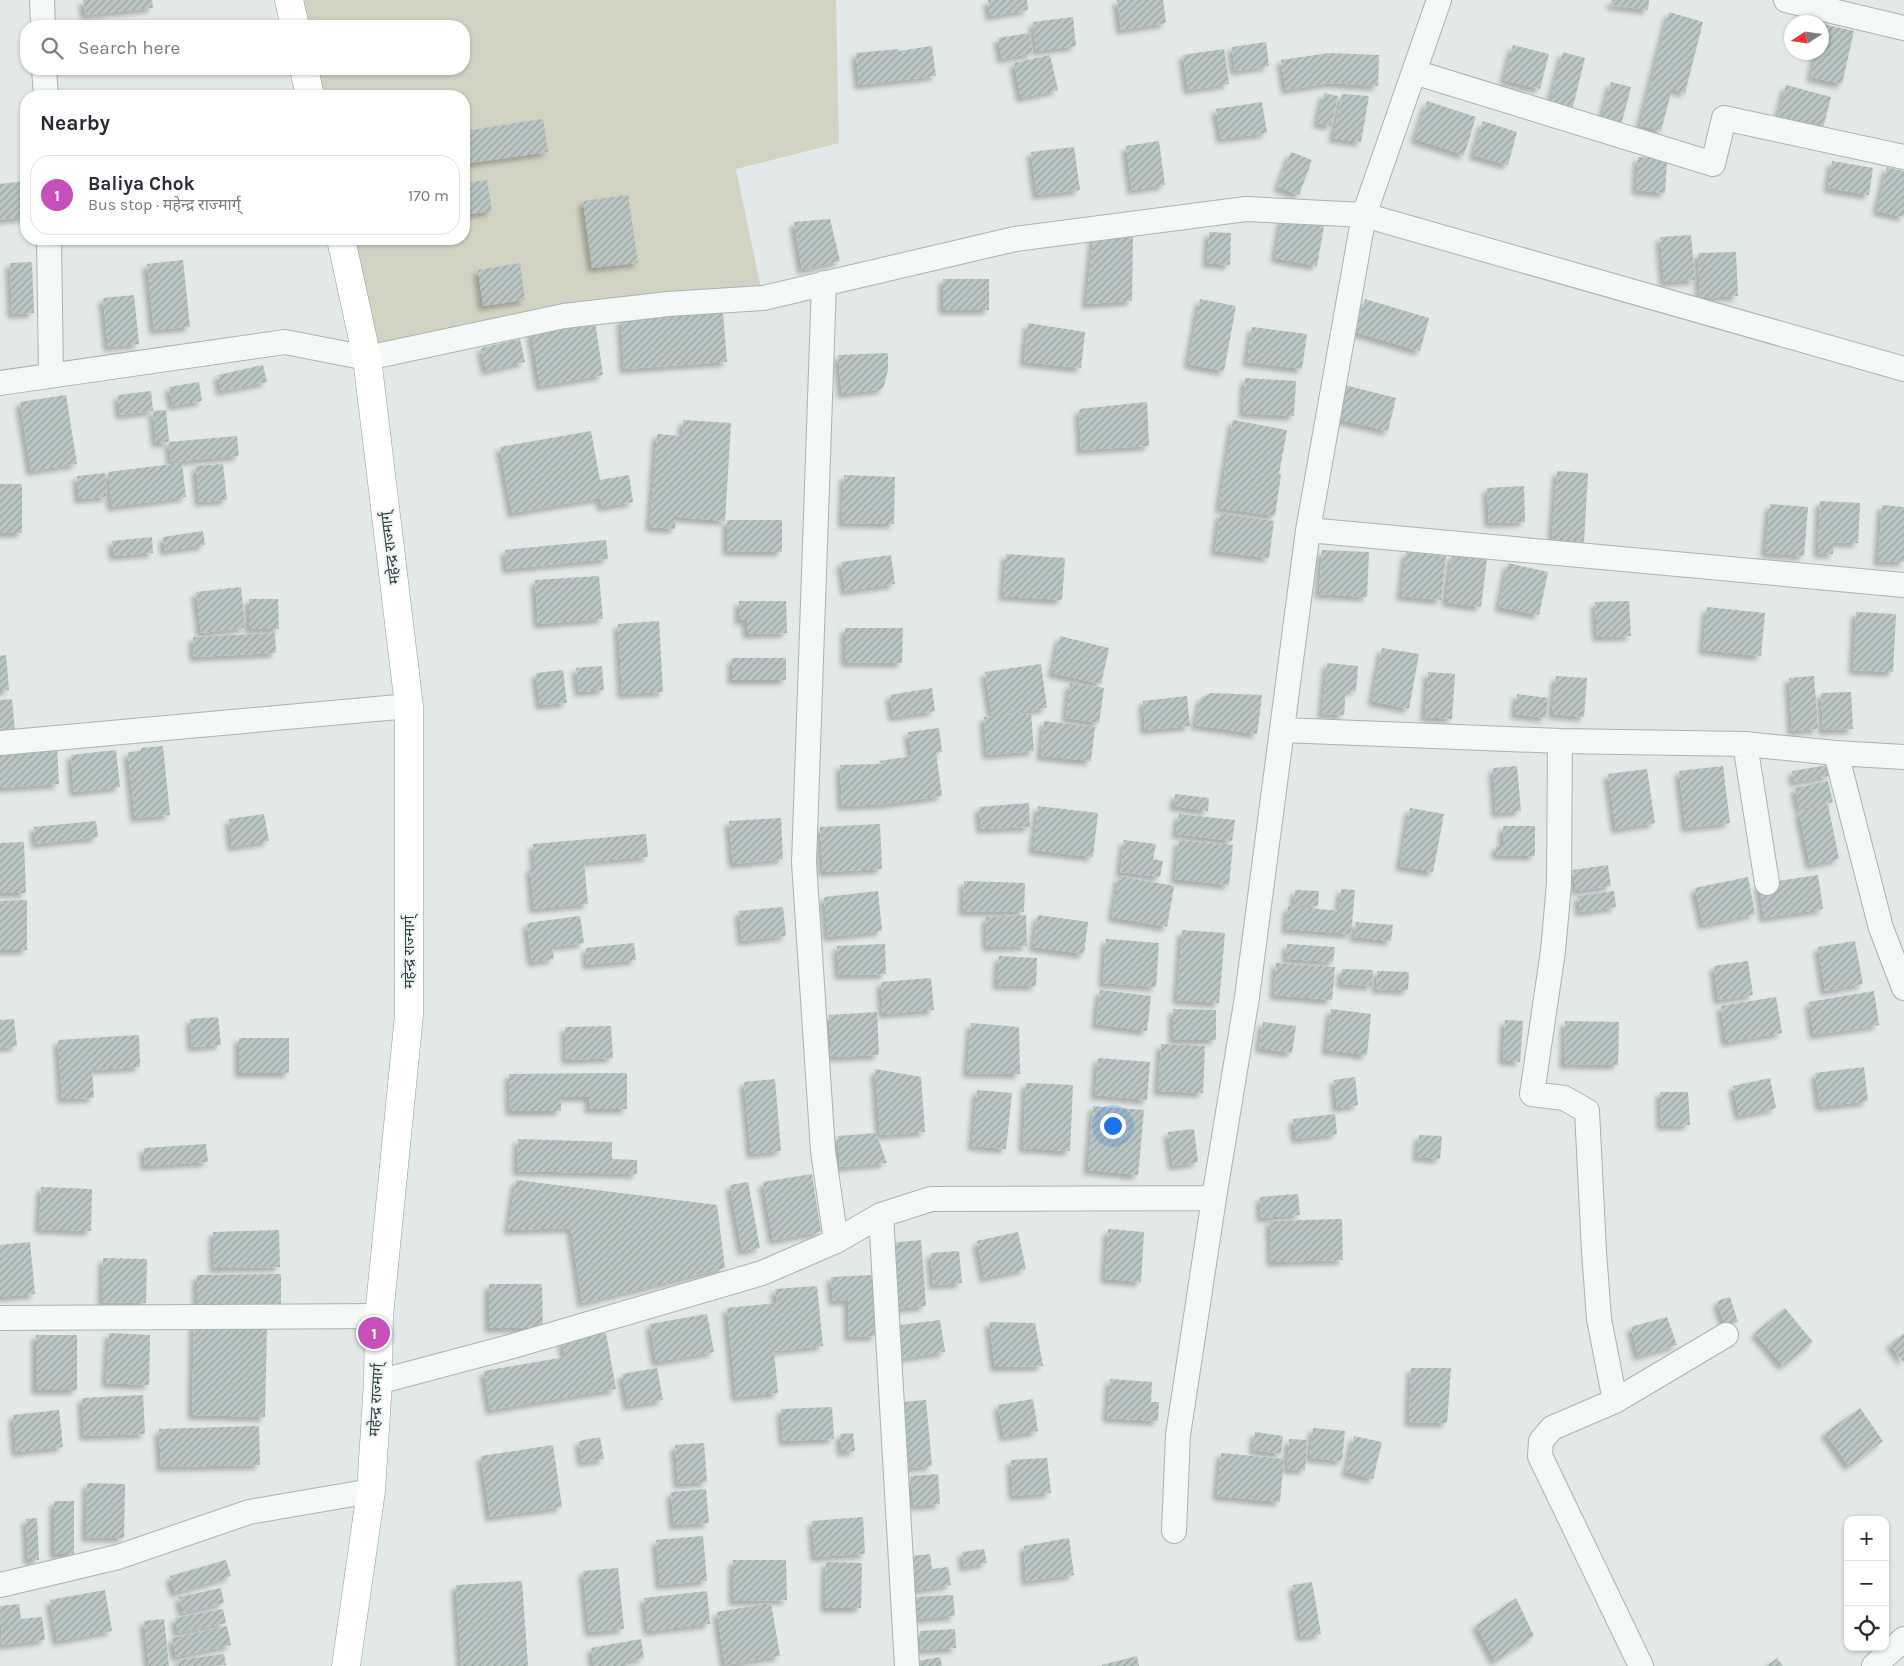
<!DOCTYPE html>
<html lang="en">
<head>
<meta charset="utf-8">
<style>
	:root { --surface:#fff; --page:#f2f2f3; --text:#2b2b33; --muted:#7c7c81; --line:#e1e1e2; --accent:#c64fb9 }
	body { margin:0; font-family:Karla,"Noto Sans Devanagari",sans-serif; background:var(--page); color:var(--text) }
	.controls { position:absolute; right:15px; bottom:15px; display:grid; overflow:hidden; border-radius:10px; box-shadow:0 1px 4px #0004 }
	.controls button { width:45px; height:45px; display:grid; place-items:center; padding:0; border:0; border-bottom:1px solid var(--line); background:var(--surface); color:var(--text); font:25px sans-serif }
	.compass { position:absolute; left:1784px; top:15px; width:45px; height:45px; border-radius:50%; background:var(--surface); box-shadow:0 1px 4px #0004; rotate:258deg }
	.you { position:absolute; left:1112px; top:1125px; width:18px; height:18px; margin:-12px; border:4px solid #fff; border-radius:50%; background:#1a73e8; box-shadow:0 0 0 8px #1a73e833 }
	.badge { display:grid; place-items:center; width:32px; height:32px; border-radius:50%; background:var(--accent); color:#fff; font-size:16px; font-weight:700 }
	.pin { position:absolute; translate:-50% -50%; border:2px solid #fff; box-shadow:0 1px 5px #0006 }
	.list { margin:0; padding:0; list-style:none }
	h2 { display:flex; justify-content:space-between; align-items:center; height:65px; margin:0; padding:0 20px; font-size:21px }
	h2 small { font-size:16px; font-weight:400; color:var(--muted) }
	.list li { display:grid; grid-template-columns:32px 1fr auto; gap:15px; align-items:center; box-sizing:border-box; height:80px; margin:0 10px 10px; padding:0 10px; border:1px solid var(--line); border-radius:20px }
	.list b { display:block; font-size:19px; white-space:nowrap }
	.list p { margin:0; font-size:16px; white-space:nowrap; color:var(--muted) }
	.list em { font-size:16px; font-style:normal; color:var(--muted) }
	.icon { flex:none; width:28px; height:28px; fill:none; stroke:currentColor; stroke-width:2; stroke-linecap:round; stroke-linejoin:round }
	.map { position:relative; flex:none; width:1904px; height:1666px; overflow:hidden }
	.search { position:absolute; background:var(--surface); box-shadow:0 1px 4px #0004; left:20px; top:20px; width:450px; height:55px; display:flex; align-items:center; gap:12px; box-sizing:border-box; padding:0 18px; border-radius:20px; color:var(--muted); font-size:19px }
	.panel { position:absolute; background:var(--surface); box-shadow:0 1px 4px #0004; left:20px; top:90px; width:450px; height:155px; border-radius:20px }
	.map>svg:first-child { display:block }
</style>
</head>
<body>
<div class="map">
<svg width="1904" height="1666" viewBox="0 0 1904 1666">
	<defs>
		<pattern id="building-hatch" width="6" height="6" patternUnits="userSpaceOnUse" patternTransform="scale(1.25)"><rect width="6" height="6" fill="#b9c6c4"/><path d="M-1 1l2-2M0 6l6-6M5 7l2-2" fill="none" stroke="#97a2a1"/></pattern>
		<filter id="shadow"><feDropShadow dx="-4.5" dy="4.5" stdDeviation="2.5" flood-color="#0004"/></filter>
	</defs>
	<rect width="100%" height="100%" fill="#e2e9e8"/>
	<!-- green -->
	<path fill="#d3d3c3" d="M289,0h547l3,143 -103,26 27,129 -396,60 -26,-119h123v-143h-154l-6,-27h160v-43h-169z"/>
	<!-- building -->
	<path fill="url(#building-hatch)" filter="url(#shadow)" d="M83,0h69l1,8 -68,7z
		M988,0h39l1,10 -38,6z
		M1117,0h46l3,23 -45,7z
		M1612,0h37l-1,10 -37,-5z
		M1669,12l34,10 -18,71 -13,-4 -11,42 -21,-6z
		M1073,17l3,29 -40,5 -3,-29z
		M1822,24l32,7 -12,53 -31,-7 5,-25h6z
		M1029,33l4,20 -31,6 -4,-21z
		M1266,42l3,24 -34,5 -3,-24z
		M1513,45l36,9 -9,35 -36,-9z
		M932,46l4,30 -77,9 -3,-32 43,-4v2z
		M1224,49l5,35 -41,6 -5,-35z
		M1563,52l22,6 -13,52 -23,-5z
		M1330,53l49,2 -1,31 -49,-3 -43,7 -5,-30z
		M1050,55l8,35 -37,8 -7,-35z
		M1611,82l20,5 -11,42 -20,-5z
		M1786,85l45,12 -8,31 -45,-12z
		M1324,93l14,3 -7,30 -14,-3z
		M1342,94l27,2 -8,46 -28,-4z
		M1427,101l49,16 -12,38 -49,-16z
		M1262,102l5,31 -46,6 -5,-30z
		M543,119l5,33 -84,12v-33z
		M1483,121l34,11 -9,33 -35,-10z
		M1159,141l6,44 -33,5 -6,-44z
		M1074,147l6,43 -43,5 -6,-43z
		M1291,152l21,8 -13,35 -21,-8z
		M1638,157l29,2 -2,34 -29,-3z
		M1832,161l41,7 -4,27 -41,-7z
		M1887,167l17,4v46l-27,-6z
		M487,180l5,31 -28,4v-32z
		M26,181v36l-26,3v-36z
		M628,195l10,68 -46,5 -9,-67z
		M1282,218l42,8 -7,40 -42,-8z
		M830,219l10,42 -38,9 -8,-48z
		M1094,232l39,2 -1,67 -46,3z
		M1209,232l22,1 -1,32 -23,-2z
		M1691,235l4,45 -31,2 -4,-45z
		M1736,252l2,44 -38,2 -2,-45z
		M183,260l7,67 -36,3 -7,-66z
		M32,262l2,51 -22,1 -2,-51z
		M520,263l5,37 -42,6 -5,-36z
		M943,279h46v31h-46z
		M134,295l5,49 -31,3 -5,-49z
		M1200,299l36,7 -12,65 -36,-7z
		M1365,299l64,19 -9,33 -65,-19z
		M723,313l4,49 -103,7 -3,-50z
		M595,321l8,54 -63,11 -9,-55z
		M1028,323l57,9 -4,36 -57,-6z
		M1252,327l55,7 -5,35 -55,-7z
		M520,339l5,23 -39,9 -5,-23z
		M888,353v17l-5,19 -41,5 -4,-39z
		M263,365l4,17 -46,9 -3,-16z
		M1245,378l51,3 -2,35 -51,-3z
		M199,382l3,19 -29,5 -4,-19z
		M1341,384l55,14 -8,33 -55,-13z
		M151,391l2,20 -33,4 -2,-20z
		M66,395l11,69 -46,7 -11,-69z
		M1147,402l2,44 -68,4 -2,-41z
		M166,410l3,32 -13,1 -3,-32z
		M683,420l48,3 -6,98 -48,-4v-11l-2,23 -25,-2 7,-93 25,2z
		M1233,420l54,10 -8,44 2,1 -6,41 -56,-8z
		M591,431l9,49 29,-5 4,27 -31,5 -2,-9 -88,15 -12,-66z
		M237,436l2,20 -68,6 -2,-20z
		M182,463l4,34 -74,10 -4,-35z
		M223,464l4,36 -28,2 -3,-36z
		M1557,471l31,2 -4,69 -32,-3z
		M105,473l2,24 -28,2 -2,-23z
		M844,475l51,2 -1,47 -52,-1z
		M0,484h22v49h-22z
		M1524,486l1,36 -36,1 -2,-35z
		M1820,501l40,2 -2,40 -24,-1 -1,12 -15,-1z
		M1770,504l38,3 -4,49 -39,-3z
		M1882,505l22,2v55l-26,-1z
		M1220,513l54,8 -5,37 -54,-7z
		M727,520h55v32l-55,-1z
		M203,531l2,14 -40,6 -2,-14z
		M152,537l1,16 -39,3 -2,-15z
		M606,540l2,19 -101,10 -2,-19z
		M1322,550l47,2 -2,45 -48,-3z
		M1406,552l40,4 -5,44 -40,-4z
		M1006,554l59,4 -3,42 -59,-4z
		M1452,554l35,4 -6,49 -35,-5z
		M891,555l4,29 -50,7 -4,-29z
		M1508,563l40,9 -9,43 -40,-8z
		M599,576l4,43 -65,5 -3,-44z
		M241,587l4,41 -44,5 -5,-41z
		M249,599h29l1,30h-30z
		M739,601h47l1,32 -40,1v-14h-8z
		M1629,601l2,35 -34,1 -2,-35z
		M1707,607l58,6 -4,43 -58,-6z
		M1856,612l40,2 -3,58 -40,-2z
		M659,621l4,71 -41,2 -4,-70z
		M845,628h58l-1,35 -57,-1z
		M275,633l1,20 -82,4 -1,-20z
		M1060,636l49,12 -8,36 -49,-11z
		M1382,648l37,6 -10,55 -37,-8z
		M6,655l3,35 -9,1v-35z
		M732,658h54v22h-54z
		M1327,663l31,3 -2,25 -10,-1 -2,25 -22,-1z
		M1041,664l6,44 -50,8 34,-3 3,38 -47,4 -3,-38 8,-1 -7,-44z
		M602,666l2,24 -25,2 -3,-24z
		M563,670l4,33 -27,2 -4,-32z
		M1428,672l27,2 -3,45 -27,-2z
		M1556,676l31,2 -3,39 -32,-3z
		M1814,676l4,53 -26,2 -3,-53z
		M1070,683l34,5 -5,35 -33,-5z
		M932,688l3,23 -42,6 -3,-22z
		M1851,692l2,37 -30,1 -2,-37z
		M1211,693l51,2 -5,39 -62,-9 6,-27z
		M1517,694l31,4 -2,20 -31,-4z
		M1187,696l3,30 -45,4 -2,-29z
		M12,699l3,33 -15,2v-34z
		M1044,721l51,6 -4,34 -50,-5z
		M939,728l3,24 -6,1 6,43 -55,8 -45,2 -2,-41 41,-1 -1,-3 32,-5 -4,-24z
		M57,746l2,38 -59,4v-38z
		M163,746l7,69 -35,3 -7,-66 13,-1v-3z
		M116,750l4,37 -46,5 -3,-37z
		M1828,765l2,11 -36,6 -2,-11z
		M1517,766l4,45 -25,2 -3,-45z
		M1723,766l7,57 -44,5 -7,-57z
		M1647,769l8,54 -39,6 -8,-55z
		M1828,781l5,21 -34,7 -4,-21z
		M1175,794l34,4 -1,13 -34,-5z
		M1029,803l1,24 -49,2 -2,-22z
		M1828,805l11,54 -29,6 -11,-54z
		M1038,806l60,7 -5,44 -60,-7z
		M1410,808l34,6 -11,58 -33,-6z
		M264,814l5,27 -37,6 -3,-28z
		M1179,814l56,6 -3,21 -56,-7z
		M781,818l2,41 -50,5 -4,-43z
		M96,821l2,16 -62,7 -2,-17z
		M880,824l2,45 -59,3 -3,-45z
		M1503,826h32v30l-39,-1v-9l7,-1z
		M646,834l2,23 -64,5 4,42 -54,5 -4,-41 5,-1 -2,-23z
		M1124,840l32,4 -3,15 10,2 -3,16 -40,-5z
		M1179,840l54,5 -4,40 -54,-6z
		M24,842l2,51h-26v-50z
		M1608,865l3,21 -35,5 -3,-21z
		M1818,875l5,34 -59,9 -5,-34z
		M1119,876l55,10 -7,41 -55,-10z
		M1748,877l7,37 -52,11 -8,-37z
		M964,881l61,2 -1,29 -61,-1z
		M1341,889l14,1 -4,44 -65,-5 2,-23 51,5z
		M1295,890l24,1 -1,15 -24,-1z
		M878,891l4,40 -54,6 -4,-40z
		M1614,891l2,16 -36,5 -2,-16z
		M27,900v50h-27v-49z
		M783,907l3,29 -44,5 -3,-30z
		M1026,915l1,31 -40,1 -1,-30z
		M1038,915l50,7 -4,32 -51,-7z
		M580,916l4,27 -32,4 2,12 -22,3 -5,-39z
		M1356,922l37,3 -2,16 -37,-4z
		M1182,930l43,3 -6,70 -42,-3z
		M1106,939l53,4 -3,44 -53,-4z
		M1855,941l8,43 -38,7 -7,-44z
		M634,943l2,17 -49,5 -1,-17z
		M885,944l1,30 -47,1 -2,-29z
		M1287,944l48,3 -2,15 -47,-3z
		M999,956l38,2 -1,28 -39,-1z
		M1748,961l5,34 -35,5 -4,-34z
		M1276,963l59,4 -3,33 -58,-5z
		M1342,969l31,1 -1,16 -31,-2z
		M1377,971l32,1 -1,18 -32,-1z
		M931,978l3,32 -51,4 -2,-32z
		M1100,990l51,6 -4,35 -51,-7z
		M1874,991l5,34 -65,10 -5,-33z
		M1776,997l6,36 -56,9 -5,-36z
		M1173,1009l43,1v30h-43z
		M1331,1009l40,5 -4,41 -41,-5z
		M877,1012l2,43 -48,2 -2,-42z
		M218,1017l3,28 -29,2 -2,-28z
		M14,1019l3,27 -17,2v-28z
		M1505,1020l18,1 -3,41 -17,-2z
		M1565,1021l54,1 -1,43 -54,-1z
		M1263,1022l33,4 -4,27 -33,-5z
		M971,1023l48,4 1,47 -53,-1z
		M611,1026l2,32 -47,2 -1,-33z
		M139,1035l1,32 -48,3 2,28 -32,1 -4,-59z
		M239,1038h50v35h-50z
		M1161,1044l44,2 -2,47 -45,-2z
		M1098,1058l52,4 -3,38 -52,-5z
		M1864,1067l4,34 -48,6 -5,-34z
		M875,1069l46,8 4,55 -45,3z
		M627,1073v36h-38v-12h-28v14h-51l-1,-37z
		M1355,1077l3,28 -21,3 -3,-28z
		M1770,1078l6,30 -37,8 -6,-30z
		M775,1079l6,72 -30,3 -7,-72z
		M1026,1083l47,2 -3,66 -47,-3z
		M977,1090l35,3 -6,56 -34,-3z
		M1660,1092h28l2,33 -29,1z
		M1093,1106l51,4 -6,65 -50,-5z
		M1335,1114l2,20 -41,5 -3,-20z
		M1194,1129l4,33 -25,4 -5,-34z
		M876,1133l11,30 -47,4 -2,-31z
		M1419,1135l23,1 -2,23 -23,-2z
		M518,1139l94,3v17l25,1v14l-120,-3z
		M206,1144l2,18 -63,4 -1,-18z
		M812,1174l9,58 -48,8 -10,-58z
		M516,1180l201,25 8,63 -143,35 -11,-75 -63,2z
		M748,1182l12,66 -18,3 -12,-66z
		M41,1187l51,2 -1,42 -52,-2z
		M1298,1194l2,21 -39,3 -1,-21z
		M1342,1219l1,41 -72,2 -1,-41z
		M1108,1229l36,3 -3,50 -36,-3z
		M279,1230l1,37 -66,1 -1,-36z
		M1018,1232l8,37 -42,9 -7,-37z
		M921,1240l5,66 -30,3 -5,-66z
		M30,1242l5,52 -35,3v-52z
		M959,1251l3,32 -29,2 -2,-32z
		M103,1258l44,1 -1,44 -44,-1z
		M281,1274v32l-84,1v-32z
		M873,1275l3,61 -27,1 -1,-37 -15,1 -2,-24z
		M489,1284h53l1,44h-54z
		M817,1286l6,60 -49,5 4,42 -42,4 -9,-89 50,-5 -2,-14z
		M1730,1297l8,25 -13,4 -8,-25z
		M1785,1308l28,34 -30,24 -28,-33z
		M707,1314l7,38 -58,10 -6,-38z
		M1667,1317l10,28 -39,11 -7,-29z
		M940,1320l5,32 -48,7 -4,-33z
		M194,1321l73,3 -2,93 -73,-2z
		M989,1322l46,1 8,43 -48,1z
		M109,1333l41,2 -1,50 -43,-2z
		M606,1333l10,56 -126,21 -6,-39 81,-14 -3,-17z
		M1904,1333v30l-14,-19z
		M36,1335h41v55h-41z
		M657,1368l6,32 -35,6 -6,-32z
		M1411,1368h40l-4,55 -38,-1z
		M1110,1379l42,3 -1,20h8l-1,19 -51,-3z
		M143,1395l2,39 -61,2 -2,-38z
		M1033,1399l5,32 -34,6 -6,-32z
		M926,1400l6,66 -35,3 -6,-66z
		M832,1407l2,32 -51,2 -2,-32z
		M1860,1408l23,33 -34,25 -24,-33z
		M59,1410l4,37 -47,5 -3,-37z
		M259,1426l1,39 -99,2 -2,-38z
		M1313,1428l32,3 -3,30 -32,-3z
		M1255,1432l28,4 -2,18 -28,-4z
		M853,1433l2,18 -13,1 -2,-18z
		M1354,1436l28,6 -9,37 -27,-7z
		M600,1437l4,22 -22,3 -3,-21z
		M1289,1439l18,1 -2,30 -18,-1z
		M704,1443l3,39 -29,2 -3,-39z
		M553,1445l9,62 -72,10 -9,-61z
		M1221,1453l63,6 -4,43 -63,-6z
		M1047,1458l4,35 -38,3 -2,-36z
		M938,1474l2,30 -26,2 -4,-30z
		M87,1483l38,1 -1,54 -38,-1z
		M706,1489l3,34 -35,2 -3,-33z
		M54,1501h20v53h-20z
		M863,1517l2,37 -50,3 -3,-36z
		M37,1518l2,42h-11l-2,-41z
		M703,1536l4,45 -47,4 -4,-45z
		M1069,1538l5,37 -48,6 -2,-35z
		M984,1549l3,14 -23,4 -2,-15z
		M930,1554l2,15 16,-2 3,18 -34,5 -4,-34z
		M226,1560l5,16 -56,17 -5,-17z
		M733,1560h53l1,40 -54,1z
		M826,1562l36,1 -1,45h-36z
		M618,1568l6,61 -35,3 -6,-61z
		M522,1581l6,85h-67l-5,-81z
		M1312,1582l9,52 -20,3 -8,-52z
		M221,1588l3,15 -41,10 -4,-16z
		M105,1590l7,41 -55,10 -7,-41z
		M707,1591l3,33 -62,7 -4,-33z
		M953,1595l2,21 -38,3 -2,-22z
		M1516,1598l18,38 -39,25 -19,-36z
		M771,1603l9,53 -55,9 -8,-53z
		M19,1604l2,15 21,-2 3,23 -43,5 -2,-39z
		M223,1609l3,14 -48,10 -3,-15z
		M164,1619l5,47h-20l-5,-45z
		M227,1626l4,19 -55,12 -4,-19z
		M955,1629l1,19 -35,2 -1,-19z
		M641,1639l3,19 -19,3 1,5h-32l-3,-18z
		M224,1654l2,11 -47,1v-6z
		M1137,1656l2,10h-37v-1z
		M940,1657l2,9h-25v-5z
		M1777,1658l6,8h-16z"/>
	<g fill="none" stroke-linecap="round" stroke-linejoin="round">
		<!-- minor casing -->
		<g stroke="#a7b3b2" stroke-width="26">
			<path id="minor" d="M42,0l1,26
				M1786,0l118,28
				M44,69l2,27
				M1414,72l299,92 11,-46 180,39
				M49,239l2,136
				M824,283l-20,580 19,288 13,90
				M0,383l285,-41 82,16 197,-42 104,-12 95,-6 252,-59 231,-30 118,6 540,154
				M1308,530l596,55
				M1283,730l277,11 185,3 91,9 68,4
				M1560,741l-1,143 -6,67 -21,143 32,4 23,13 7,140 5,68 16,82 -63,27 -11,13 -1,15 101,210
				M0,743l409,-37
				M1745,744l22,139
				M1836,753l45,175 23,60
				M881,1215l26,451
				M0,1318l379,-2
				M378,1382l135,-36 249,-73 74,-32 45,-26 50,-16 283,-1
				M1615,1401l111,-66
				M1174,1531l4,-96 36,-237 33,-201 61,-467 56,-315 75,-215
				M0,1585l118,-28 131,-45 122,-21
				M1874,1666l30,-27"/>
		</g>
		<!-- trunk casing -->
		<g stroke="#8a9f9c" stroke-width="29">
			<path id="trunk" d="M289,0l6,26
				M304,69l6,27
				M341,239l26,119 42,348v309l-30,301 -1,66 -7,109 -25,175"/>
		</g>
		<!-- minor -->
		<use href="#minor" stroke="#f4f8f7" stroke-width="24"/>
		<!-- trunk -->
		<use href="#trunk" stroke="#fff" stroke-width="28"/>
	</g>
	<g text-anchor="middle" stroke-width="4" stroke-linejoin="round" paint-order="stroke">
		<!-- street labels -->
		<g font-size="15" fill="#2b403e" stroke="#f1f7f6">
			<text transform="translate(390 548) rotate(-97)" y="5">महेन्द्र राज्मार्ग्</text>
			<text transform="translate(409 952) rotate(-90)" y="5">महेन्द्र राज्मार्ग्</text>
			<text transform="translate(376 1400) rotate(-87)" y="5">महेन्द्र राज्मार्ग्</text>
		</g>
	</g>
</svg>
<div class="controls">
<button>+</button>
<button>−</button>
<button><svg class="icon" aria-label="locate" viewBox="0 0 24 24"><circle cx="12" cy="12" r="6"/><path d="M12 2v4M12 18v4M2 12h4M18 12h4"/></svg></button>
</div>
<svg class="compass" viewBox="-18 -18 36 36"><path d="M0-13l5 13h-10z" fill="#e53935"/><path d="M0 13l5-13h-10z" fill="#7c7c81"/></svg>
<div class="you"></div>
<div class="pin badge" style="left:374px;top:1333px">1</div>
<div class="search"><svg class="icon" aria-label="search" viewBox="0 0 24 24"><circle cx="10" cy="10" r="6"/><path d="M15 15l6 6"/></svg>Search here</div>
<section class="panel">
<h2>Nearby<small></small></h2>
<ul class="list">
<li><span class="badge">1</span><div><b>Baliya Chok</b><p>Bus stop · महेन्द्र राज्मार्ग्</p></div><em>170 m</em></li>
</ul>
</section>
</div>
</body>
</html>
